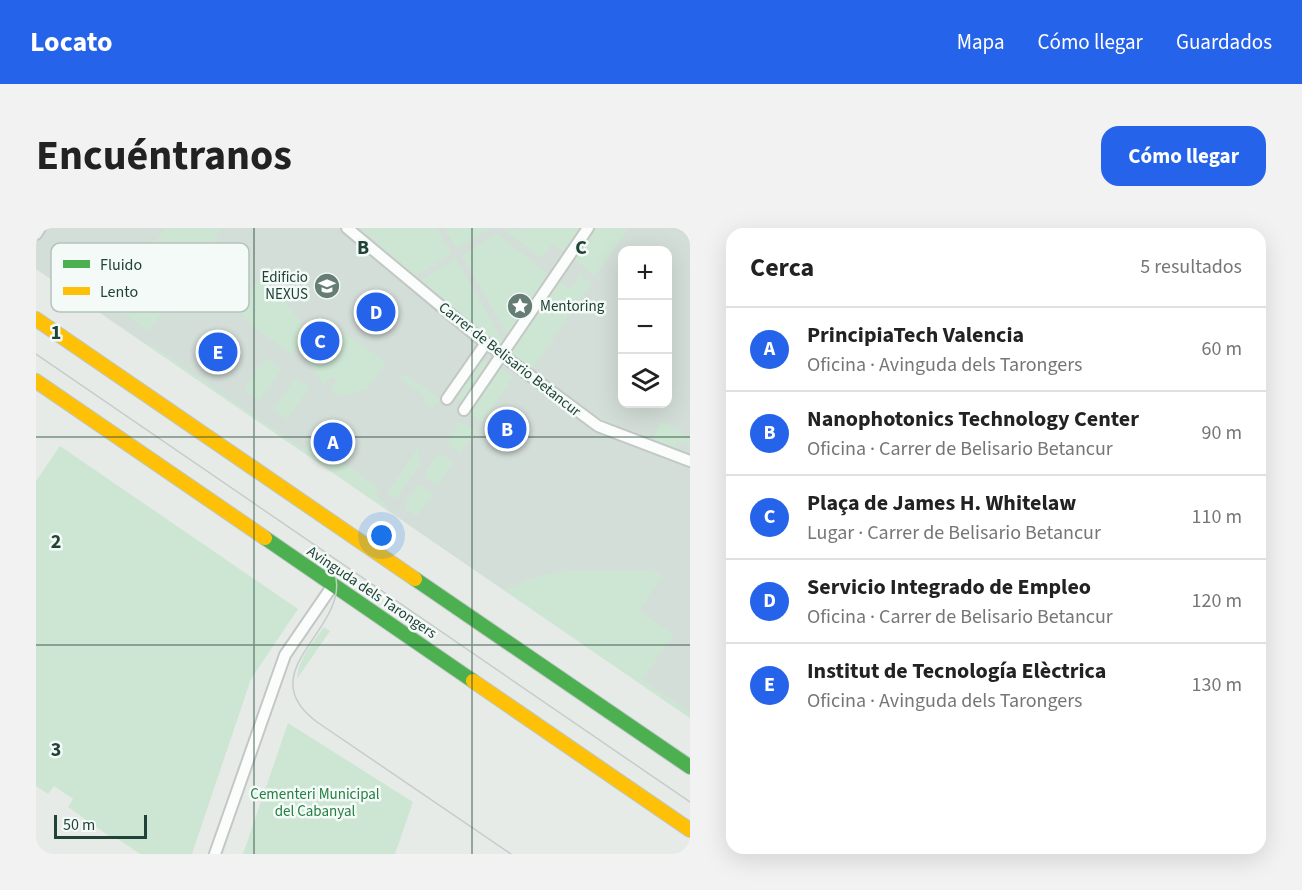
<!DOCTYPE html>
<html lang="es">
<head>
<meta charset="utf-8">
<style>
	:root { --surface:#fff; --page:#f2f2f2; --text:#222; --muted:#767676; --line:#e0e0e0; --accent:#2563eb }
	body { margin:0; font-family:"Source Sans 3",sans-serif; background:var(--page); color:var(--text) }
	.controls { position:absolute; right:18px; top:18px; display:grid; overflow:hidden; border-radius:12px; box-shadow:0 6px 24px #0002 }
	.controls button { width:54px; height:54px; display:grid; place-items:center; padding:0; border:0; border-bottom:2px solid var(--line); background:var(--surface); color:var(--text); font:30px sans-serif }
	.scale { position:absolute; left:18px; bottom:15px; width:93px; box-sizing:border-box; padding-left:6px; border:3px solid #204237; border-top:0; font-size:16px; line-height:21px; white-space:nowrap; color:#204237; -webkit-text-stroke:4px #f4faf7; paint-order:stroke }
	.you { position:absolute; left:346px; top:308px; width:21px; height:21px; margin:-15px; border:4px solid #fff; border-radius:50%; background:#1a73e8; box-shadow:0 0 0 9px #1a73e833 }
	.badge { display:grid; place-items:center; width:39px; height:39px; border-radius:50%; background:var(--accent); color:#fff; font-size:20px; font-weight:700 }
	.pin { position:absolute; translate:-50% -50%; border:3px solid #fff; box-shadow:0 2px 6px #0006 }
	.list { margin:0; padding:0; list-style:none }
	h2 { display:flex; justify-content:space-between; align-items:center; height:78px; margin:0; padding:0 24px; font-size:26px }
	h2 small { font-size:20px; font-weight:400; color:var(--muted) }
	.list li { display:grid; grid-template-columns:39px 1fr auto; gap:18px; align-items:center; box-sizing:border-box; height:84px; padding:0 24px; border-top:2px solid var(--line) }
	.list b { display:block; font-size:22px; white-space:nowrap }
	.list p { margin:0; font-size:20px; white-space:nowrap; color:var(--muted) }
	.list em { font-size:20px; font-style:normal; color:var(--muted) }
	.icon { flex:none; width:33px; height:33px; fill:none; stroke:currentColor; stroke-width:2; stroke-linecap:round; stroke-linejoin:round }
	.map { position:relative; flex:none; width:654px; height:626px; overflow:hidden; border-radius:18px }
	header { display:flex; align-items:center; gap:36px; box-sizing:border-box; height:84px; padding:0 30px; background:var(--accent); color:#fff }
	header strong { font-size:28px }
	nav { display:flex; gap:33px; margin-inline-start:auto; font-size:21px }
	.intro { display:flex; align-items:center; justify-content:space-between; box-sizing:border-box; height:144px; padding:0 36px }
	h1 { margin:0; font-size:42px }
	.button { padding:15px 27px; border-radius:18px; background:var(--accent); color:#fff; font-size:21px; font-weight:700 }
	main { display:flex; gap:36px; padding:0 36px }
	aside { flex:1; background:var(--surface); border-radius:18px; box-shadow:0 6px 24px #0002 }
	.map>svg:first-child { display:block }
</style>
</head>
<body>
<header>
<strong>Locato</strong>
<nav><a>Mapa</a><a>Cómo llegar</a><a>Guardados</a></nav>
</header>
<div class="intro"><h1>Encuéntranos</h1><a class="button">Cómo llegar</a></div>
<main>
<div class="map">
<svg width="654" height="626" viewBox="0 0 654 626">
	<rect width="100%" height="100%" fill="#e6ebe8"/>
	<!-- built -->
	<path fill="#d3ded8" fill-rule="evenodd" d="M0,0h654v490l-654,-449zM586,22h46v154h-46z"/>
	<!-- green -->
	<path fill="#cde6d3" d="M129,0h57l-73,103 -38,-27z
		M325,0h76l14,26 -37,23z
		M409,0h46l-34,21z
		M545,0l-17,24 -12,-9 -10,15 -39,-29z
		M559,0h33l-33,48 -21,-17z
		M461,6l52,41 -41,60 -46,-80z
		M420,31l47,83 -3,4 -81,-65z
		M227,45l40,53v12l-11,16 -36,-25 -18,-19z
		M544,47l11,8 -60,88 -22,-17 50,-73 11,9z
		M308,105l42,29 -20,28 -27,6 -8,-6 6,-10 -6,-3 -7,9 -17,-26 11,-16 11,13z
		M113,115l155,107 7,-9 68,47 -4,7 14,12 -2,3 -240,-165z
		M229,130l16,11 -21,32 -16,-11z
		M443,132l7,2 1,6 -23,35 -11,-8z
		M463,139l14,10 -31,45 -11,-7 -2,-5z
		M369,146l35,25 -7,9 -10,-6 3,-5 -25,-18z
		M260,150l13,10 -22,31 -14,-9z
		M558,185l12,8 47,19 7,-17 5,-1 25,17v7l-13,-5 -2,6 15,6v3l-86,-32 -12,-8z
		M428,195l12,8 -16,22 -11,-7 -1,-5 11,-17z
		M24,218l238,163 -47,70 -59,175h-52l-25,-17 -2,2 -45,-32 5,-8 -19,-13 -6,8 -12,-8v-305z
		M382,220l2,16 -24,35 -9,-6z
		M406,227l11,8 -15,22 -12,-7 -1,-5 12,-17z
		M385,258l12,8 -16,22 -11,-7 -1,-5 11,-17z
		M529,343h88l9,5 -23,35 35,23 -32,46 48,32v6l-186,-128 29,-12z
		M288,399l6,4 -33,48c1,-20 16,-37 27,-52z
		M252,495l125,79 -18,52h-152z"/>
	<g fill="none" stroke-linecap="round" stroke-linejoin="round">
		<!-- street casing -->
		<g stroke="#c3c8c5" stroke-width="14">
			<path id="street" d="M311,0l131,109 120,89 92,35
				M0,6l4,-6
				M411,171l39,-56
				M428,182l124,-182
				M179,626l70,-199 48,-70"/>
		</g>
		<!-- fast casing -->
		<g stroke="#bdc7c4" stroke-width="16">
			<path id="fast" d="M229,310l208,143
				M379,351l275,188"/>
		</g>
		<!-- slow casing -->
		<g stroke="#bdc7c4" stroke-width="16">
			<path id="slow" d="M0,91l379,260
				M0,153l229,157
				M437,453l217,149"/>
		</g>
		<!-- street -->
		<use href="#street" stroke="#fbfcfc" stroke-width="10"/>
		<!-- fast -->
		<use href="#fast" stroke="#4caf50" stroke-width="14"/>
		<!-- slow -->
		<use href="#slow" stroke="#ffc107" stroke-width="14"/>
		<!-- tram -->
		<path stroke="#c7ccca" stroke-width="1.5" d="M0,126l654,448
			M289,326c51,66 -85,111 -8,168l194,132"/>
	</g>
	<!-- grid -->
	<path fill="none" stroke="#204237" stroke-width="1.5" stroke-opacity="0.55" d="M218,0v626M436,0v626M0,209h654M0,417h654"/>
	<!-- icons -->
	<defs>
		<g id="university-disc" transform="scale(1.35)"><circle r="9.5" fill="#657d75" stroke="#f4faf7"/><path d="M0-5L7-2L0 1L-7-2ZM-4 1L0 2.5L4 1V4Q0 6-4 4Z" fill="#fff"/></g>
		<g id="sight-disc" transform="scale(1.35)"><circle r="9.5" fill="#657d75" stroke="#f4faf7"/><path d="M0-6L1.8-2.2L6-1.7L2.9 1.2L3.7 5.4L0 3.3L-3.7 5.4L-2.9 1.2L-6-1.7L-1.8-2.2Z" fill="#fff"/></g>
	</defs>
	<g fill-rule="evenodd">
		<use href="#university-disc" x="291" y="58"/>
		<use href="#sight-disc" x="484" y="78"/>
	</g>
	<g text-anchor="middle" stroke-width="5" stroke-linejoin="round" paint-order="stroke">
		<!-- poi labels -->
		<g font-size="15" fill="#204237" stroke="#f4faf7" text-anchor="end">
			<text x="272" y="54">Edificio<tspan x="272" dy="17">NEXUS</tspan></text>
			<text x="504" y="83" text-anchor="start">Mentoring</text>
		</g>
		<!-- street labels -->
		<g font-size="15" fill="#204237" stroke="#f4faf7">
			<text transform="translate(474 131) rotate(38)" y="5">Carrer de Belisario Betancur</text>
			<text transform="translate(336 364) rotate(34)" y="5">Avinguda dels Tarongers</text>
		</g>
		<!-- park labels -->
		<g font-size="15" fill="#257e42" stroke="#f4faf7">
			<text x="279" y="571">Cementeri Municipal<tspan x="279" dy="17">del Cabanyal</tspan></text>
		</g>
	</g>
	<!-- legend -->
	<rect x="15" y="15" width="198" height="69" rx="9" fill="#f4faf7" stroke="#b4c3bd" stroke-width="1.5"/>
	<rect x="27" y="32" width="27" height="8" fill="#4caf50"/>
	<rect x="27" y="59" width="27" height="8" fill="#ffc107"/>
	<g font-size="16" fill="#204237">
		<text x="64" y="42">Fluido</text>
		<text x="64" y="69">Lento</text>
	</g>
	<g font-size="20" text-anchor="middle" font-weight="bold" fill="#204237" stroke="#f4faf7" stroke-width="5" stroke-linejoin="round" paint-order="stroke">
		<text x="327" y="26">B</text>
		<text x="545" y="26">C</text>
		<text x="20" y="111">1</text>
		<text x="20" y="320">2</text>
		<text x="20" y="528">3</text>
	</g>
</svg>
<div class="controls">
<button>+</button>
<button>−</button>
<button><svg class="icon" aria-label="layers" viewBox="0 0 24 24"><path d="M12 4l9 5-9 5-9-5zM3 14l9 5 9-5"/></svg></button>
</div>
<div class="scale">50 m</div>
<div class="you"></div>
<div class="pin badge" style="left:297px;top:214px">A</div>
<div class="pin badge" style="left:471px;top:201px">B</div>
<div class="pin badge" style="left:284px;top:113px">C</div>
<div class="pin badge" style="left:340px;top:84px">D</div>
<div class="pin badge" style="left:182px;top:124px">E</div>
</div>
<aside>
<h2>Cerca<small>5 resultados</small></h2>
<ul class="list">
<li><span class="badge">A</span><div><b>PrincipiaTech Valencia</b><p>Oficina · Avinguda dels Tarongers</p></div><em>60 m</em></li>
<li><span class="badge">B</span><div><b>Nanophotonics Technology Center</b><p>Oficina · Carrer de Belisario Betancur</p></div><em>90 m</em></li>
<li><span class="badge">C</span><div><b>Plaça de James H. Whitelaw</b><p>Lugar · Carrer de Belisario Betancur</p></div><em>110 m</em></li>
<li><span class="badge">D</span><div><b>Servicio Integrado de Empleo</b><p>Oficina · Carrer de Belisario Betancur</p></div><em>120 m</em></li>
<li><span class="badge">E</span><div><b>Institut de Tecnología Elèctrica</b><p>Oficina · Avinguda dels Tarongers</p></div><em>130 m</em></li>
</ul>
</aside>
</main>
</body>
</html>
